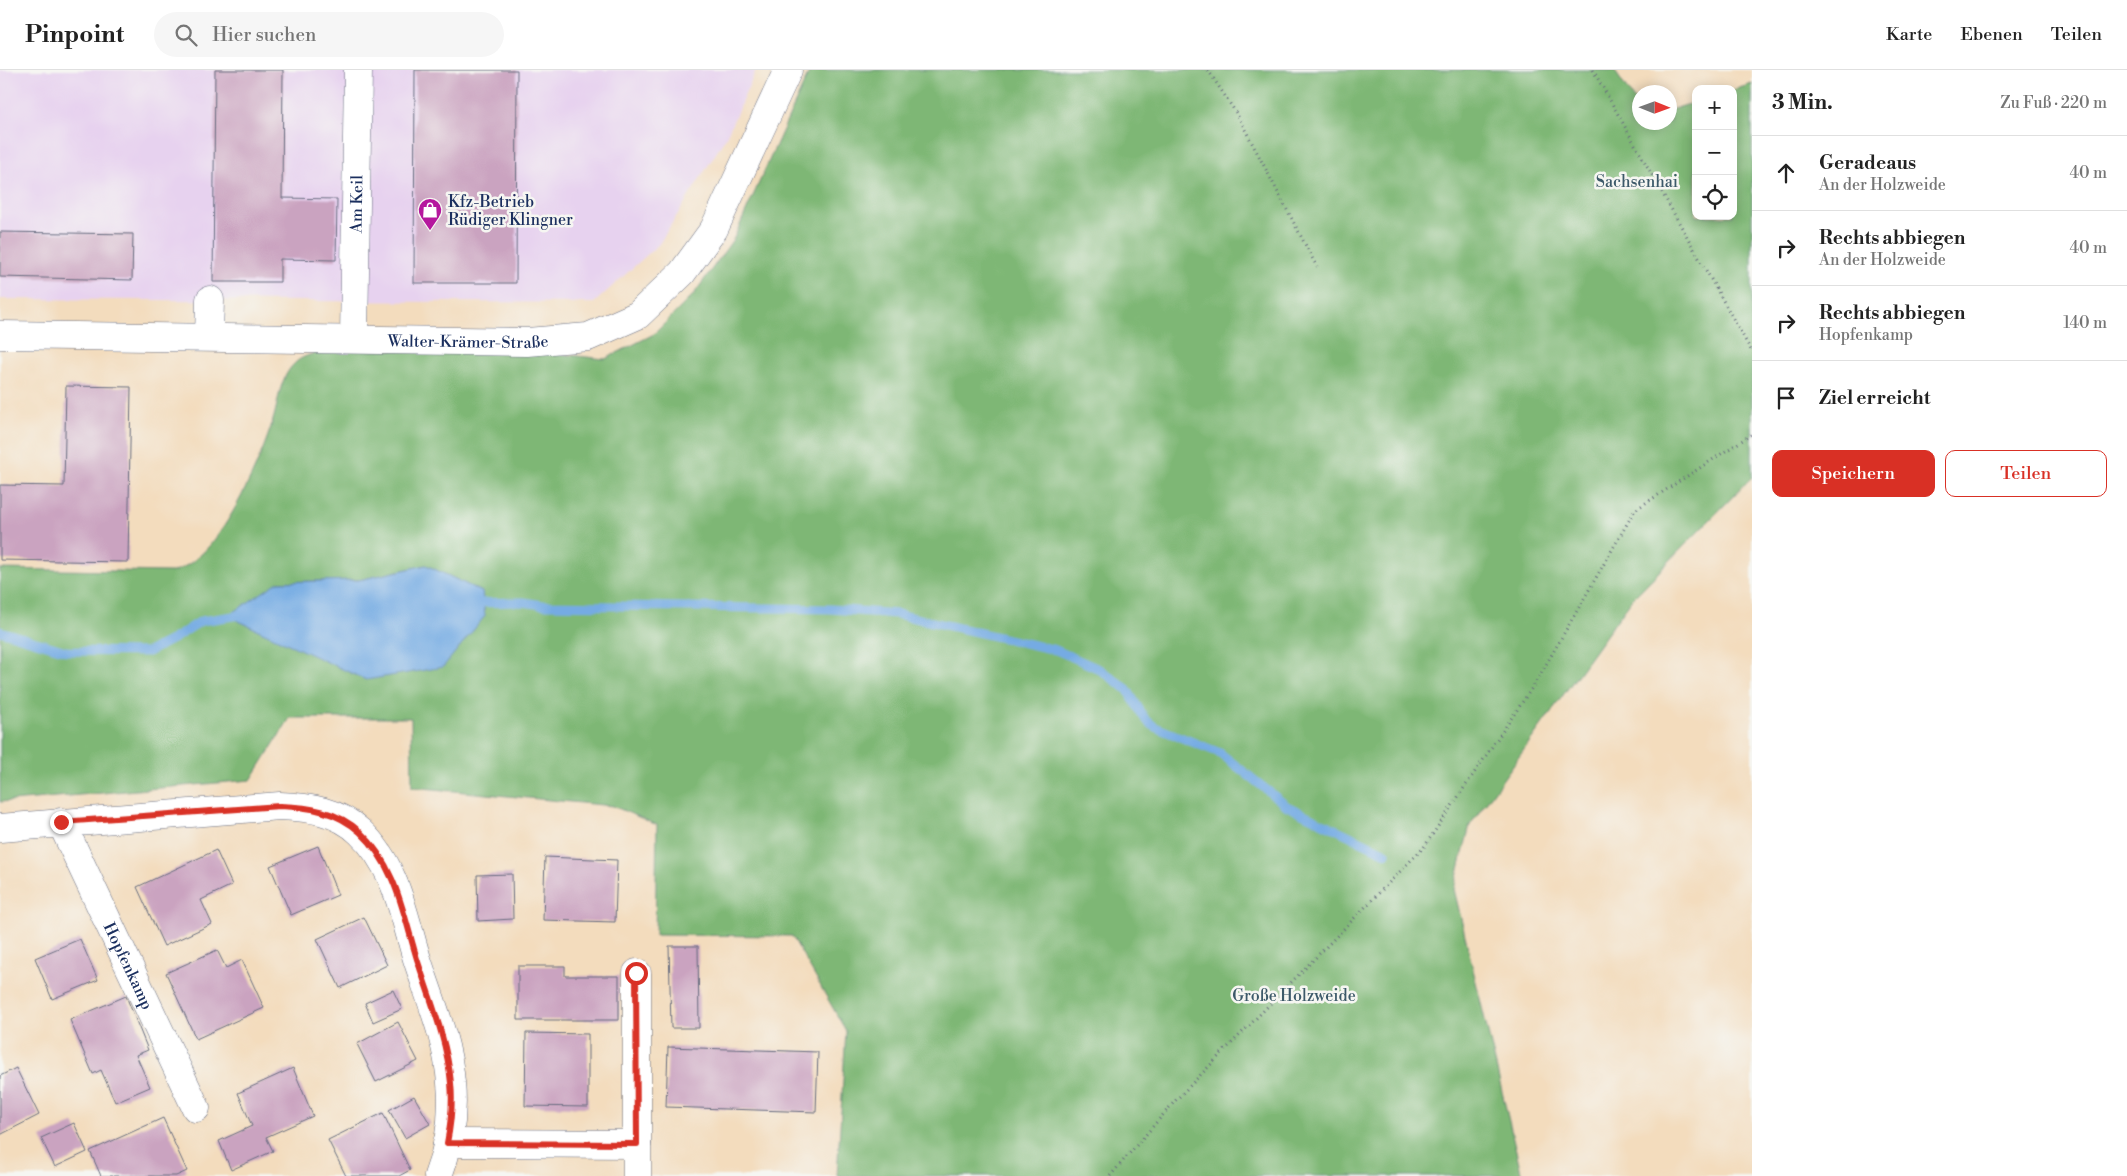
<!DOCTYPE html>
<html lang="de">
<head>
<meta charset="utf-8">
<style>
	:root { --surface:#fff; --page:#f6f6f6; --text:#222; --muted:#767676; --line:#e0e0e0; --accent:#d93025 }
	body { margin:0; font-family:"Libre Bodoni",serif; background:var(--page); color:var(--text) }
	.controls { position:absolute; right:15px; top:15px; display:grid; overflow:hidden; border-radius:10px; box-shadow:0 2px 12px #0003 }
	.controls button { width:45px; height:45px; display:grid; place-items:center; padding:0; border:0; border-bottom:1px solid var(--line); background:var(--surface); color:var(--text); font:25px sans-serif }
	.compass { position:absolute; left:1632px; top:15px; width:45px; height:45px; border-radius:50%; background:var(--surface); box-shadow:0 2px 12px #0003; rotate:91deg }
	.stop { position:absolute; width:15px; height:15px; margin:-11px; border:4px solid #d93025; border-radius:50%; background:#fff }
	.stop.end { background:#d93025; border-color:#fff; box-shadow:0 1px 5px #0008 }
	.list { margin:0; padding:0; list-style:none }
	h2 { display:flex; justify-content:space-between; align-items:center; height:65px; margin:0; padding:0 20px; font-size:21px }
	h2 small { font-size:16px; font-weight:400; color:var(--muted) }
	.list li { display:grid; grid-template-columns:32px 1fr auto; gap:15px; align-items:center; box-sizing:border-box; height:75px; padding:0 20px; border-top:1px solid var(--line) }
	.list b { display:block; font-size:19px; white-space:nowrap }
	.list p { margin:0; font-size:16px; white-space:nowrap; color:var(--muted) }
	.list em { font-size:16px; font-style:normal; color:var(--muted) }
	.actions { display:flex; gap:10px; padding:15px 20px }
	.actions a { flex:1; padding:11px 0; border:1px solid var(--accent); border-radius:10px; text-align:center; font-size:18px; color:var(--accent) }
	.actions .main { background:var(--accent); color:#fff }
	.icon { flex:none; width:28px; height:28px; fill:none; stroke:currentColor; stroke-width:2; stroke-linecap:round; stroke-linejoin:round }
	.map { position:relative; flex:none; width:1752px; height:1106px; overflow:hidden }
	header { display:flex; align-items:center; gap:30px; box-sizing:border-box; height:70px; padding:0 25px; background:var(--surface); border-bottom:1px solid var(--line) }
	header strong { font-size:24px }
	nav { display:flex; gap:28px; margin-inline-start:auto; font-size:18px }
	.search { width:350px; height:45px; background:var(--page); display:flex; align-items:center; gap:12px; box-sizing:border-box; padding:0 18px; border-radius:28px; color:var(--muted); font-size:19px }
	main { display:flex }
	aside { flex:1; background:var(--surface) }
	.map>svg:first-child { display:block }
</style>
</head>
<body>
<header>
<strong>Pinpoint</strong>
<div class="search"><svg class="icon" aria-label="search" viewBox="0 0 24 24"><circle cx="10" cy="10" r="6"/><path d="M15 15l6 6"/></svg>Hier suchen</div>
<nav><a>Karte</a><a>Ebenen</a><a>Teilen</a></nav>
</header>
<main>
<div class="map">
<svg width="1752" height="1106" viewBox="0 0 1752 1106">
	<rect width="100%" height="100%" fill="#f6f6f2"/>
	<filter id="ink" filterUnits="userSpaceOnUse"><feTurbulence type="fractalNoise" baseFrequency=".02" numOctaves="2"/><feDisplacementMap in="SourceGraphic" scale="10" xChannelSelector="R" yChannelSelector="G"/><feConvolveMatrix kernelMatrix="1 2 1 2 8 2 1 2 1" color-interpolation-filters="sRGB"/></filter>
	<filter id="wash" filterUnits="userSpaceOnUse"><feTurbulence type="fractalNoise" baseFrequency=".0096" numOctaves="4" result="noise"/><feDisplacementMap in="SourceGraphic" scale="20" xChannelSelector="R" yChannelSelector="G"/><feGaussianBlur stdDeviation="1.12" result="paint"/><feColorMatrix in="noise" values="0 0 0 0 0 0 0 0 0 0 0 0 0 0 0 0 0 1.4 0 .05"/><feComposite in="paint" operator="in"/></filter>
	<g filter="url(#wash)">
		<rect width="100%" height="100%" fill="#f3dcbd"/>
		<!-- built -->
		<path fill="#e7d2ef" d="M0,0h756l-30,67 -67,107 -65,59 -594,-4z"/>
		<!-- forest -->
		<path fill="#7eb775" stroke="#4c736a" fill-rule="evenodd" d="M810,0h804l25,37 1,15h30v-12l26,-8v114h37v-126l19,-6v393l-120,122 -162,226 -16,64 68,287h-685l9,-145 -54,-95 -137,-1 2,-110 -44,-19 -201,-19 -1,-69h-121l-39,62 -251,22v-233l173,3c7,-3 14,-6 20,-11 33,-22 69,-103 80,-141 6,-19 6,-41 21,-56 9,-10 27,-12 39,-14h189l83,9 49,-25 40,-40 40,-56zM426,495l56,27 -204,-10 81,-2z"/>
		<!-- water -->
		<path fill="#75abe3" stroke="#486da0" d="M426,495l56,27 3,24 -42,51 -77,13 -138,-64 50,-34 81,-2z"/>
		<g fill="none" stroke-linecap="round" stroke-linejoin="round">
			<!-- stream -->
			<path stroke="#75abe3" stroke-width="9" d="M473,533l50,-1 20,3 287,4 67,5 159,36 43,19 28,20 18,30 10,8 65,26 67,53 99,47
				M0,561l66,20 82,1 27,-14 26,-17 39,-6"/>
		</g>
		<g id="blocks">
			<!-- building -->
			<path fill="#caa3c0" d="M215,0h68l-1,128 55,1 -1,61 -56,-1v23h-67z
				M415,0h102l-1,213h-102z
				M0,162l133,2 -1,46 -132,-3z
				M66,316l65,1 -3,175 -128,-2v-75l64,1z
				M318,776l20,49 -47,20 -21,-49z
				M216,780l16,35 -31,15 11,24 -48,22 -27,-59z
				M545,787l72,3 -2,62 -72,-2z
				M512,804l1,45 -35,2 -1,-46z
				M364,847l23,48 -47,23 -23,-49z
				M80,869l18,41 -46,19 -17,-41z
				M669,876h29l1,82h-28z
				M217,880l9,18 16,-8 22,48 -68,31 -30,-66z
				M518,896h47v10h54v44h-101z
				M393,920l9,19 -29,13 -8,-19z
				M126,926l22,54 -12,5 14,32 -35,15 -14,-32 -8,4 -23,-54z
				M398,952l20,39 -42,21 -19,-38z
				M526,963l62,1v73l-63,-1z
				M668,977l150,5 -2,60 -150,-5z
				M16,998l23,47 -39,20v-59z
				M293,998l20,48 -47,21 7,14 -42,19 -12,-29 33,-15 -14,-33z
				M414,1026l16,28 -25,14 -16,-28z
				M383,1043l27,57 -11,6h-53l-18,-36z
				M163,1048l24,53 -11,5h-75l-11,-25z
				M74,1053l13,29 -32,15 -14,-29z"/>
		</g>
	</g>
	<g filter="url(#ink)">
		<use href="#blocks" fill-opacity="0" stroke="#676c7f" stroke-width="1"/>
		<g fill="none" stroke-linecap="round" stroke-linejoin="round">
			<!-- minor casing -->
			<g stroke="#676c7f" stroke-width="29">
				<g id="minor">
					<path id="s1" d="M0,265l527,7 61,-5 50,-22 44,-42 32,-44 74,-159"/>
					<path d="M209,267l1,-37"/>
					<path id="s2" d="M354,269l4,-269"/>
					<path id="s3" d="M61,752l135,286"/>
					<path d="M0,758l280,-22c29,1 58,5 80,26 13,12 25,31 32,47 11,25 17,54 25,80 13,40 31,82 34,124 3,31 -2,64 -13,93"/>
					<path d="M637,903v203"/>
					<path d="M447,1073l190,1"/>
				</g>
			</g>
			<!-- path -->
			<path stroke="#676c7f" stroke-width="3" stroke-dasharray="1 4" stroke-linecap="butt" d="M1208,0l30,46 79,151
				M1593,0l159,282
				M1110,1106l65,-75 249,-254 112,-165 99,-172 117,-76"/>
			<!-- minor -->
			<use href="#minor" stroke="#fff" stroke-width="28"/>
		</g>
	</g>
	<g fill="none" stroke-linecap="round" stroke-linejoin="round" filter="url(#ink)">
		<!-- route -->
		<path stroke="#d93025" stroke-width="6" d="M61,752l219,-16c30,1 57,5 80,26 13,12 25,31 32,47 11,25 17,54 25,80 13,40 30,81 34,124 2,20 0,40 -4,60l190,1 -1,-171"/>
	</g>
	<!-- icons -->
	<defs>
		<g id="shop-pin" transform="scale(1.25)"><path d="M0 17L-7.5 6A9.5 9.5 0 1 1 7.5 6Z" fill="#b5179e" stroke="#f6f6f2"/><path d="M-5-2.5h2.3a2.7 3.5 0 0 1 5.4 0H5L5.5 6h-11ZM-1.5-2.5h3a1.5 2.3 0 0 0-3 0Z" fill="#fff"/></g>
	</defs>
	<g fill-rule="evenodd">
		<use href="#shop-pin" x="430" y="140"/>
	</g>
	<g text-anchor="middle" stroke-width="5" stroke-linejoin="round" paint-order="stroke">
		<!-- park labels -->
		<g font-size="16" fill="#3c5969" stroke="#f6f6f2">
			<text x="1637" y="117">Sachsenhai</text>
			<text x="1294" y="931">Große Holzweide</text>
		</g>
		<!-- poi labels -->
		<g font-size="16" fill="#1b2f5e" stroke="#f6f6f2" text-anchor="start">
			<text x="448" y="137">Kfz-Betrieb<tspan x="448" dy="18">Rüdiger Klingner</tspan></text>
		</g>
		<!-- street labels -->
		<g font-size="16" fill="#1b2f5e" stroke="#f6f6f2">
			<text dy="6" stroke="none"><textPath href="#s2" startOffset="135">Am Keil</textPath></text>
			<text dy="6" stroke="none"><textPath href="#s1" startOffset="468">Walter-Krämer-Straße</textPath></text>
			<text dy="6" stroke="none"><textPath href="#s3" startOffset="159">Hopfenkamp</textPath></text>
		</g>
	</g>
</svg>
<div class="controls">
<button>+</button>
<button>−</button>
<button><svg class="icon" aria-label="locate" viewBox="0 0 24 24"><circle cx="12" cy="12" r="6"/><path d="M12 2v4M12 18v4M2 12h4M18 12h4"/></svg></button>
</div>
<svg class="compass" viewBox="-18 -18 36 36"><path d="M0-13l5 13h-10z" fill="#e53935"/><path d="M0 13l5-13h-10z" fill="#767676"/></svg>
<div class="stop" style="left:636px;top:903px"></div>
<div class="stop end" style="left:61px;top:752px"></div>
</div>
<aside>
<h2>3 Min.<small>Zu Fuß · 220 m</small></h2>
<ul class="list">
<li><svg class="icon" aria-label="ahead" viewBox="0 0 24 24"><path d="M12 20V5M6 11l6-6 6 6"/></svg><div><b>Geradeaus</b><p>An der Holzweide</p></div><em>40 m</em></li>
<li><svg class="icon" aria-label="right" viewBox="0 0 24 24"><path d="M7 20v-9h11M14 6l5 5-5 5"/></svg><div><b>Rechts abbiegen</b><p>An der Holzweide</p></div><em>40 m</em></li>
<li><svg class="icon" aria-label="right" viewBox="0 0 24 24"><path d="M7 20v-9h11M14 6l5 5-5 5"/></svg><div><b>Rechts abbiegen</b><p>Hopfenkamp</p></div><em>140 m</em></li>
<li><svg class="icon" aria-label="arrive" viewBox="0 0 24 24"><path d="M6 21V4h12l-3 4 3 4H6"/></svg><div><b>Ziel erreicht</b></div></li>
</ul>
<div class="actions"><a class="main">Speichern</a><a>Teilen</a></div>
</aside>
</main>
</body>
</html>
